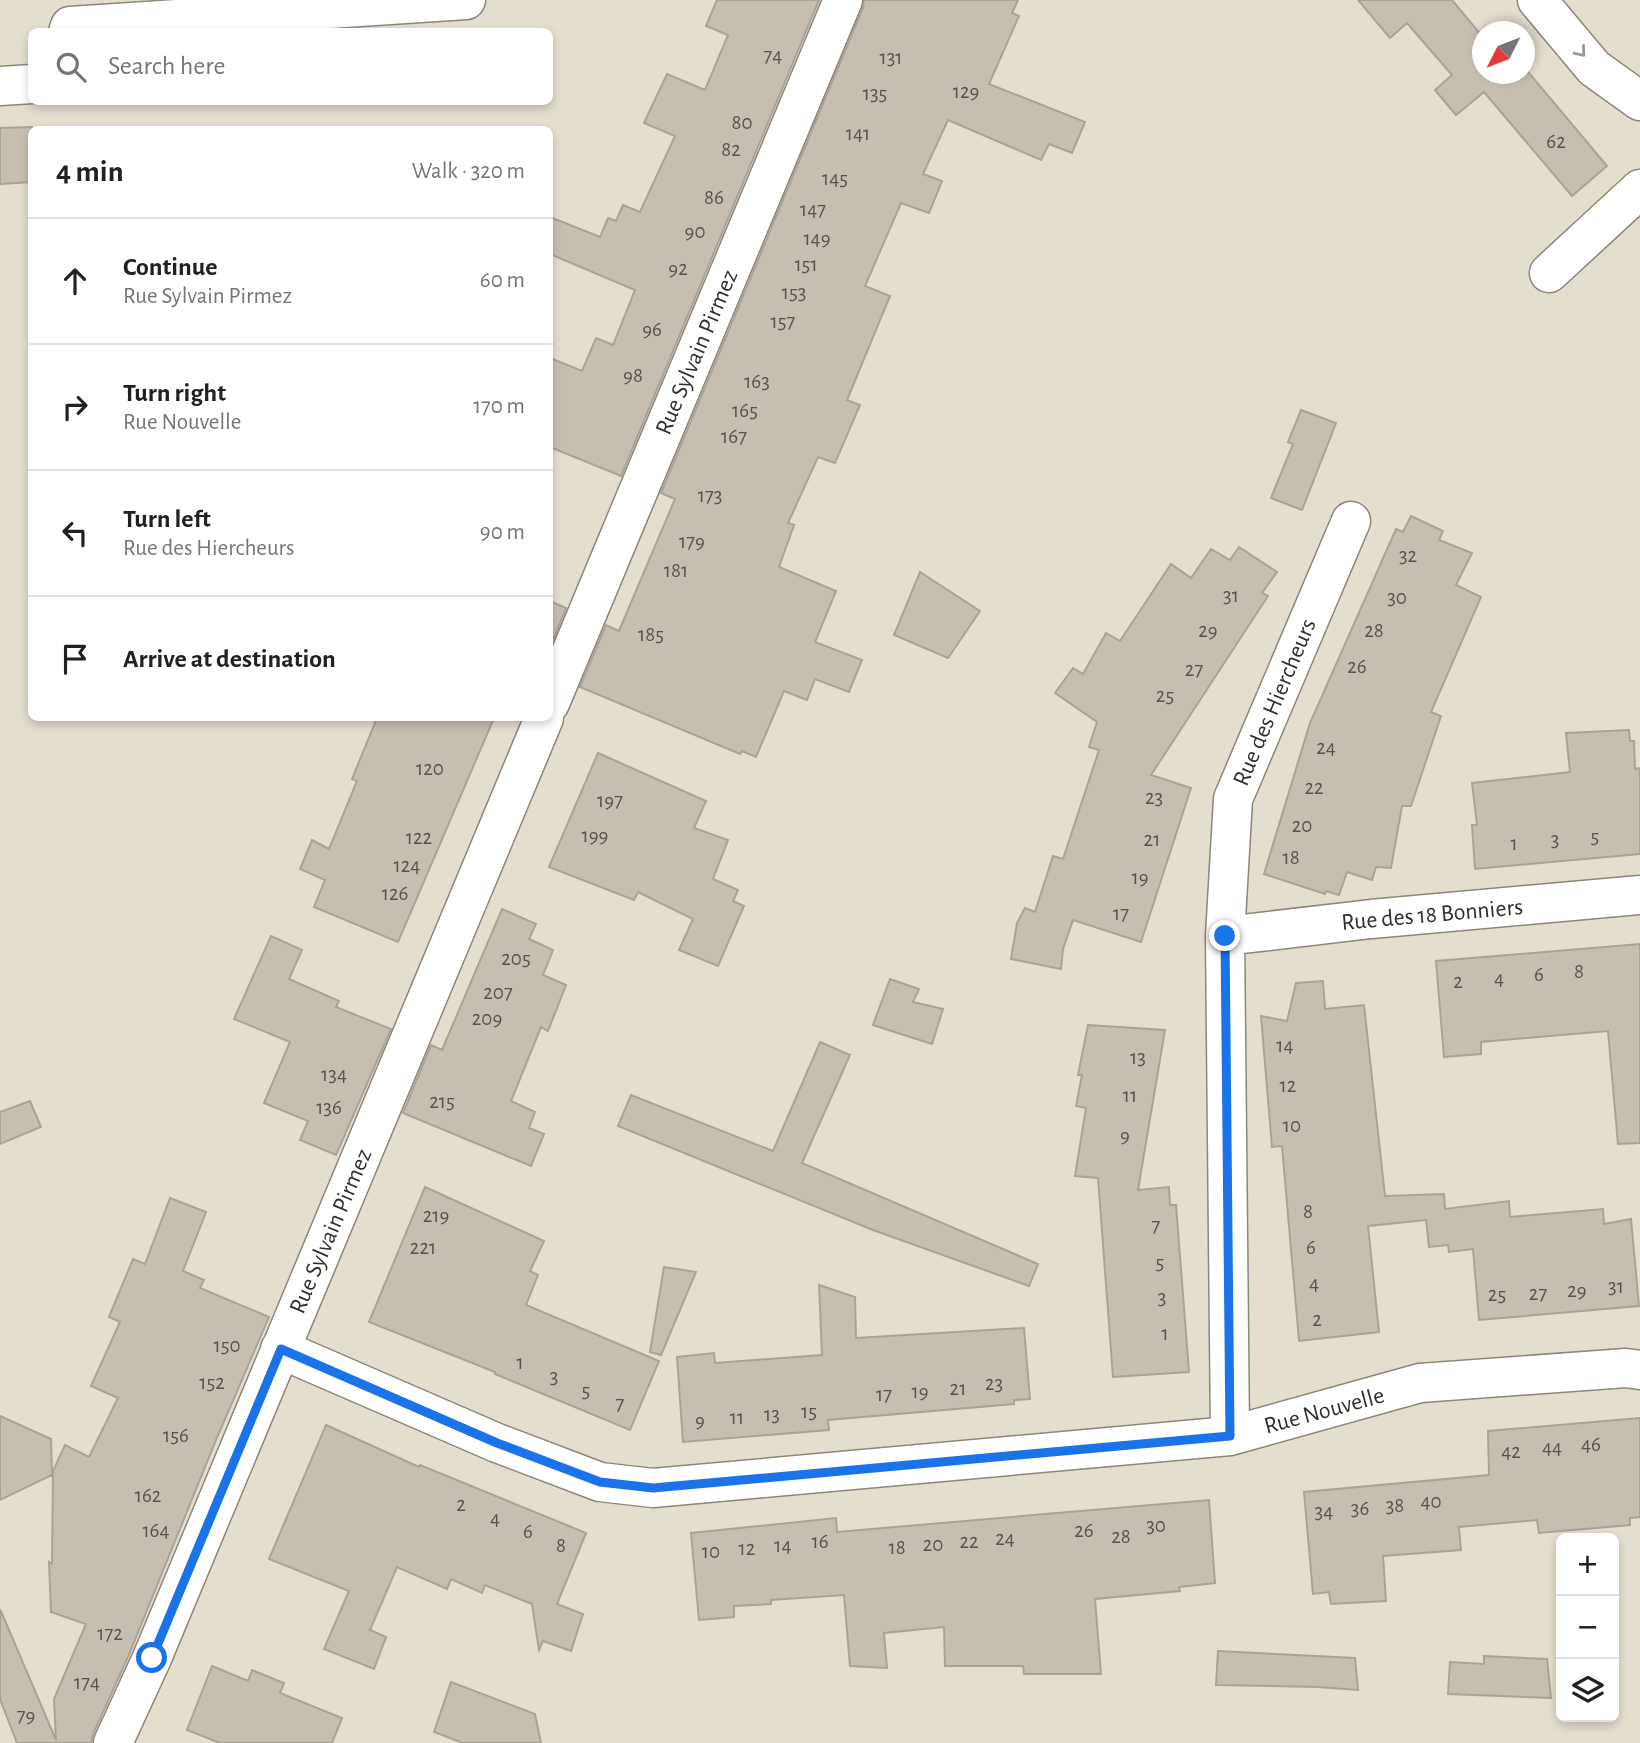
<!DOCTYPE html>
<html lang="en">
<head>
<meta charset="utf-8">
<style>
	:root { --surface:#fff; --page:#f2f2f2; --text:#202124; --muted:#757577; --line:#e0e0e0 }
	body { margin:0; font-family:"Alegreya Sans",sans-serif; background:var(--page); color:var(--text) }
	.controls { position:absolute; right:21px; bottom:21px; display:grid; overflow:hidden; border-radius:10px; box-shadow:0 4px 10px #0003 }
	.controls button { width:63px; height:63px; display:grid; place-items:center; padding:0; border:0; border-bottom:2px solid var(--line); background:var(--surface); color:var(--text); font:35px sans-serif }
	.compass { position:absolute; left:1472px; top:21px; width:63px; height:63px; border-radius:50%; background:var(--surface); box-shadow:0 4px 10px #0003; rotate:228deg }
	.stop { position:absolute; width:21px; height:21px; margin:-16px; border:5px solid #1a73e8; border-radius:50%; background:#fff }
	.stop.end { background:#1a73e8; border-color:#fff; box-shadow:0 2px 7px #0008 }
	.list { margin:0; padding:0; list-style:none }
	h2 { display:flex; justify-content:space-between; align-items:center; height:91px; margin:0; padding:0 28px; font-size:30px }
	h2 small { font-size:23px; font-weight:400; color:var(--muted) }
	.list li { display:grid; grid-template-columns:46px 1fr auto; gap:21px; align-items:center; box-sizing:border-box; height:126px; padding:0 28px; border-top:2px solid var(--line) }
	.list b { display:block; font-size:26px; white-space:nowrap }
	.list p { margin:0; font-size:23px; white-space:nowrap; color:var(--muted) }
	.list em { font-size:23px; font-style:normal; color:var(--muted) }
	.icon { flex:none; width:38px; height:38px; fill:none; stroke:currentColor; stroke-width:2; stroke-linecap:round; stroke-linejoin:round }
	.map { position:relative; flex:none; width:1640px; height:1743px; overflow:hidden }
	.search { position:absolute; background:var(--surface); box-shadow:0 4px 10px #0003; left:28px; top:28px; width:525px; height:77px; display:flex; align-items:center; gap:18px; box-sizing:border-box; padding:0 24px; border-radius:10px; color:var(--muted); font-size:26px }
	.panel { position:absolute; background:var(--surface); box-shadow:0 4px 10px #0003; left:28px; top:126px; width:525px; height:595px; border-radius:10px }
	.map>svg:first-child { display:block }
</style>
</head>
<body>
<div class="map">
<svg width="1640" height="1743" viewBox="0 0 1640 1743">
	<rect width="100%" height="100%" fill="#e4decf"/>
	<!-- building -->
	<path fill="#c6bfb1" stroke="#aaa395" stroke-width="2" d="M717,0h102l-198,476 -71,-29v-89l32,13 14,-33 17,7 22,-55 -85,-36v-37l50,20 8,-19 8,3 7,-16 17,7 35,-76 -31,-13 23,-49 38,16 23,-55 -22,-9z
		M864,0h154l-6,13 7,3 -30,68 96,38 -13,31 -23,-9 -8,16 -93,-40 -25,54 19,7 -13,32 -28,-10 -36,83 25,10 -43,104 13,5 -25,58 -17,-6 -30,66 6,2 -15,42 57,24 -21,51 47,18 -13,32 -34,-13 -8,21 -23,-9 -28,66 -14,-6 -2,3 -160,-67 26,-62 13,6 56,-132 -14,-6 202,-485z
		M1358,0h94l30,36v38h42v-7l83,99 -35,30 -88,-104 -28,23 -21,-25 17,-15 -45,-52 -17,15z
		M32,127v55l-32,2v-56z
		M1301,410l35,13 -34,87 -31,-12 22,-54 -5,-2z
		M1411,516l32,15 -4,9 33,13 -16,32 25,12 -50,115 10,4 -30,90h-9l-11,62 -15,-1 -4,13 -25,-8 -8,23 -13,-4 -1,3 -61,-20 46,-151 86,-194 7,3z
		M1239,547l38,25 -15,21 6,3 -117,179 40,13 -50,154 -68,-22 -10,29 -2,20 -50,-10 6,-36 8,-15 10,4 18,-56 10,3 36,-109 -10,-3 8,-25 -42,-29 18,-25 10,6 23,-41 14,8 51,-77 20,14 20,-29 19,11z
		M920,572l60,39 -32,47 -54,-23z
		M550,601l16,7 -16,39z
		M377,718h117l-96,224 -84,-35 11,-27 -25,-11 12,-29 17,9 28,-68 -5,-2z
		M1629,730l1,11h4l1,28 5,-1v86l-165,15 -3,-44h5l-5,-42 98,-11 -4,-39z
		M598,753l108,48 -12,27 34,12 -15,39 25,11 -5,11 11,5 -26,60 -39,-16 14,-31 -55,-27 -4,8 -85,-33z
		M502,909l34,15 -7,15 24,11 -10,25 23,10 -18,46 -7,-4 -30,74 24,11 -6,16 15,6 -13,32 -128,-53 28,-68 11,5z
		M271,936l31,14 -13,29 50,22 -3,6 55,22 -55,126 -36,-15 8,-19 -44,-18 26,-61 -56,-23z
		M1640,944v199l-22,1 -10,-113 -127,11v12l-37,3 -8,-96z
		M890,979l29,10 -6,13 30,7 -11,35 -59,-19z
		M1323,981l2,28 39,-4 21,191 59,-2 1,15 64,-8 1,16 93,-8 1,15 27,-5 8,87 -160,14 -6,-71 -24,3 -1,-7 -19,2 -3,-27 -58,6 11,106 -80,9 -17,-195 -10,1 -11,-131 26,5 9,-38z
		M1088,1025l77,5 -27,160 31,-3 1,18h6l13,167 -76,5 -15,-199 -23,-2 11,-68 -10,-2 6,-31h-4z
		M820,1042l30,13 -48,108 236,101 -9,22 -156,-56 -255,-104 13,-31 142,56z
		M30,1101l11,26 -41,17v-32z
		M425,1187l119,54 -14,30 8,4 -12,30 133,56 -29,69 -135,-56v-2l-126,-50z
		M170,1198l36,14 -23,59 21,9 -4,8 69,29 -53,123 -88,217 -35,77 -2,9h-74l-17,-44v-90l56,131 -2,-41 32,-75 -35,-12 -2,-50 3,2 1,-93 12,-26 24,12 29,-59 -27,-12 29,-64 -11,-5 24,-58 12,5z
		M664,1267l32,5 -35,83 -11,-3z
		M819,1285l36,12 1,41 168,-10 6,71 -16,1v4l-186,16 1,10 -146,12 -6,-85 37,-4 1,10 107,-8z
		M0,1416l51,23 1,36 -52,25z
		M1640,1418v99l-10,1v7l-91,8 -2,-13 -78,7 2,23 -78,6 3,45 -55,3 -2,-12 -16,2 -9,-102 185,-17 -1,-44z
		M326,1425l93,42 1,-2 166,68 -29,71 26,10 -12,37 -28,-10 -4,9 -7,-46 -47,-19 -3,8 -31,-14 -4,10 -50,-22 -27,63 16,7 -12,32 -50,-20 25,-58 -80,-32z
		M1209,1500l6,83 -36,4 1,4 -85,8 6,75h-77l-1,-8h-78l-1,-39 -60,6 3,35 -37,-2 -6,-71 -73,5v4l-37,2v11l-35,3 -8,-87 145,-15 1,14z
		M1218,1651l137,7 3,32 -41,-3 -101,-2z
		M1484,1656l63,3 4,39 -103,-4 2,-32 34,2z
		M212,1666l36,15 4,-11 32,13 -4,10 62,25 -10,25h-112l-33,-13z
		M451,1682l84,32 6,29h-78l-29,-11z"/>
	<g fill="none" stroke-linecap="round" stroke-linejoin="round">
		<!-- street casing -->
		<g stroke="#8d877a" stroke-width="41">
			<path id="street" d="M1537,0l57,68 46,33
				M68,32l2,-6 396,-26
				M0,86l32,-2
				M1549,273l91,-84
				M550,703l293,-703
				M1225,936l146,-17 269,-24
				M280,1349l217,94 103,39 53,6 577,-52 190,-53 206,-15 14,2
				M1230,1436l-5,-500 8,-137 118,-278
				M113,1743l39,-85 392,-940"/>
		</g>
		<!-- street -->
		<use href="#street" stroke="#fff" stroke-width="38"/>
	</g>
	<!-- one-way arrows -->
	<defs><path id="oneway-chevron" d="M-2-3.5L2.5 0L-2 3.5" fill="none" stroke-width="1.6" stroke-linecap="round" stroke-linejoin="round" transform="scale(1.75)"/></defs>
	<use stroke="#989794" href="#oneway-chevron" transform="translate(1581 52) rotate(50)"/>
	<g fill="none" stroke-linecap="round" stroke-linejoin="round">
		<!-- route -->
		<path stroke="#1a73e8" stroke-width="9" d="M152,1658l129,-309 216,94 103,39 53,6 577,-52 -5,-500"/>
	</g>
	<g text-anchor="middle" stroke-width="6" stroke-linejoin="round" paint-order="stroke">
		<!-- number labels -->
		<g font-size="21" fill="#57534c">
			<text x="773" y="62">74</text>
			<text x="891" y="64">131</text>
			<text x="966" y="98">129</text>
			<text x="875" y="100">135</text>
			<text x="742" y="129">80</text>
			<text x="858" y="140">141</text>
			<text x="1556" y="148">62</text>
			<text x="731" y="156">82</text>
			<text x="835" y="185">145</text>
			<text x="714" y="204">86</text>
			<text x="813" y="216">147</text>
			<text x="695" y="238">90</text>
			<text x="817" y="245">149</text>
			<text x="806" y="271">151</text>
			<text x="678" y="275">92</text>
			<text x="794" y="299">153</text>
			<text x="783" y="328">157</text>
			<text x="652" y="336">96</text>
			<text x="633" y="382">98</text>
			<text x="757" y="388">163</text>
			<text x="745" y="417">165</text>
			<text x="734" y="443">167</text>
			<text x="710" y="502">173</text>
			<text x="692" y="548">179</text>
			<text x="1408" y="562">32</text>
			<text x="676" y="577">181</text>
			<text x="1231" y="602">31</text>
			<text x="1397" y="604">30</text>
			<text x="1208" y="637">29</text>
			<text x="1374" y="637">28</text>
			<text x="651" y="641">185</text>
			<text x="1357" y="673">26</text>
			<text x="1194" y="676">27</text>
			<text x="1165" y="702">25</text>
			<text x="1326" y="754">24</text>
			<text x="430" y="775">120</text>
			<text x="1314" y="794">22</text>
			<text x="1154" y="804">23</text>
			<text x="610" y="807">197</text>
			<text x="1302" y="832">20</text>
			<text x="595" y="842">199</text>
			<text x="1595" y="843">5</text>
			<text x="419" y="844">122</text>
			<text x="1152" y="846">21</text>
			<text x="1555" y="846">3</text>
			<text x="1514" y="850">1</text>
			<text x="1291" y="864">18</text>
			<text x="407" y="872">124</text>
			<text x="1140" y="884">19</text>
			<text x="395" y="900">126</text>
			<text x="1121" y="920">17</text>
			<text x="516" y="965">205</text>
			<text x="1579" y="978">8</text>
			<text x="1539" y="981">6</text>
			<text x="1499" y="985">4</text>
			<text x="1458" y="988">2</text>
			<text x="498" y="999">207</text>
			<text x="487" y="1025">209</text>
			<text x="1285" y="1052">14</text>
			<text x="1138" y="1064">13</text>
			<text x="334" y="1081">134</text>
			<text x="1288" y="1092">12</text>
			<text x="1130" y="1102">11</text>
			<text x="442" y="1108">215</text>
			<text x="329" y="1114">136</text>
			<text x="1292" y="1132">10</text>
			<text x="1125" y="1142">9</text>
			<text x="1308" y="1218">8</text>
			<text x="436" y="1222">219</text>
			<text x="1156" y="1232">7</text>
			<text x="423" y="1254">221</text>
			<text x="1311" y="1254">6</text>
			<text x="1160" y="1269">5</text>
			<text x="1314" y="1290">4</text>
			<text x="1616" y="1293">31</text>
			<text x="1577" y="1297">29</text>
			<text x="1538" y="1300">27</text>
			<text x="1497" y="1301">25</text>
			<text x="1162" y="1304">3</text>
			<text x="1317" y="1326">2</text>
			<text x="1165" y="1340">1</text>
			<text x="227" y="1352">150</text>
			<text x="520" y="1369">1</text>
			<text x="554" y="1383">3</text>
			<text x="212" y="1389">152</text>
			<text x="994" y="1390">23</text>
			<text x="958" y="1395">21</text>
			<text x="586" y="1397">5</text>
			<text x="920" y="1398">19</text>
			<text x="884" y="1401">17</text>
			<text x="620" y="1410">7</text>
			<text x="809" y="1418">15</text>
			<text x="772" y="1421">13</text>
			<text x="737" y="1424">11</text>
			<text x="700" y="1427">9</text>
			<text x="176" y="1442">156</text>
			<text x="1591" y="1451">46</text>
			<text x="1552" y="1454">44</text>
			<text x="1511" y="1458">42</text>
			<text x="148" y="1502">162</text>
			<text x="1431" y="1508">40</text>
			<text x="461" y="1511">2</text>
			<text x="1395" y="1512">38</text>
			<text x="1360" y="1515">36</text>
			<text x="1324" y="1518">34</text>
			<text x="495" y="1525">4</text>
			<text x="1156" y="1532">30</text>
			<text x="156" y="1537">164</text>
			<text x="1084" y="1537">26</text>
			<text x="528" y="1538">6</text>
			<text x="1121" y="1543">28</text>
			<text x="1005" y="1545">24</text>
			<text x="820" y="1548">16</text>
			<text x="969" y="1548">22</text>
			<text x="933" y="1551">20</text>
			<text x="561" y="1552">8</text>
			<text x="783" y="1552">14</text>
			<text x="897" y="1554">18</text>
			<text x="747" y="1555">12</text>
			<text x="711" y="1558">10</text>
			<text x="110" y="1640">172</text>
			<text x="87" y="1689">174</text>
			<text x="26" y="1722">79</text>
		</g>
		<!-- street labels -->
		<g font-size="24" fill="#322f2a" stroke="#fff">
			<text transform="translate(696 352) rotate(-67)" y="8">Rue Sylvain Pirmez</text>
			<text transform="translate(1274 702) rotate(-67)" y="8">Rue des Hiercheurs</text>
			<text transform="translate(1432 914) rotate(-5)" y="8">Rue des 18 Bonniers</text>
			<text transform="translate(330 1231) rotate(-67)" y="8">Rue Sylvain Pirmez</text>
			<text transform="translate(1324 1410) rotate(-15)" y="8">Rue Nouvelle</text>
		</g>
	</g>
</svg>
<div class="controls">
<button>+</button>
<button>−</button>
<button><svg class="icon" aria-label="layers" viewBox="0 0 24 24"><path d="M12 4l9 5-9 5-9-5zM3 14l9 5 9-5"/></svg></button>
</div>
<svg class="compass" viewBox="-18 -18 36 36"><path d="M0-13l5 13h-10z" fill="#e53935"/><path d="M0 13l5-13h-10z" fill="#757577"/></svg>
<div class="stop" style="left:152px;top:1658px"></div>
<div class="stop end" style="left:1225px;top:936px"></div>
<div class="search"><svg class="icon" aria-label="search" viewBox="0 0 24 24"><circle cx="10" cy="10" r="6"/><path d="M15 15l6 6"/></svg>Search here</div>
<section class="panel">
<h2>4 min<small>Walk · 320 m</small></h2>
<ul class="list">
<li><svg class="icon" aria-label="ahead" viewBox="0 0 24 24"><path d="M12 20V5M6 11l6-6 6 6"/></svg><div><b>Continue</b><p>Rue Sylvain Pirmez</p></div><em>60 m</em></li>
<li><svg class="icon" aria-label="right" viewBox="0 0 24 24"><path d="M7 20v-9h11M14 6l5 5-5 5"/></svg><div><b>Turn right</b><p>Rue Nouvelle</p></div><em>170 m</em></li>
<li><svg class="icon" aria-label="left" viewBox="0 0 24 24"><path d="M17 20v-9H6M10 6l-5 5 5 5"/></svg><div><b>Turn left</b><p>Rue des Hiercheurs</p></div><em>90 m</em></li>
<li><svg class="icon" aria-label="arrive" viewBox="0 0 24 24"><path d="M6 21V4h12l-3 4 3 4H6"/></svg><div><b>Arrive at destination</b></div></li>
</ul>
</section>
</div>
</body>
</html>
